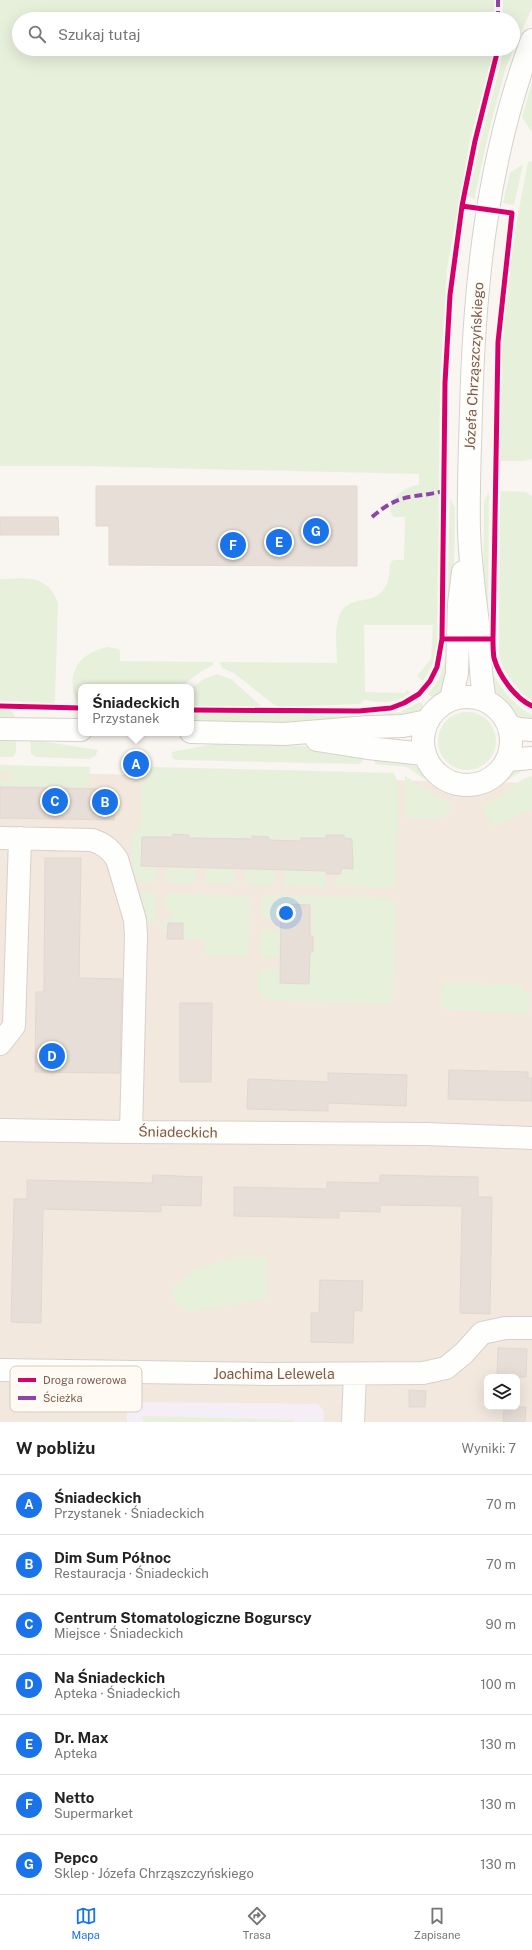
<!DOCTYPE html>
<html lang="pl">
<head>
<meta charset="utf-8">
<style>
	:root { --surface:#fff; --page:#f2f2f2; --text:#222; --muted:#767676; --line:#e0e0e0; --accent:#1a73e8 }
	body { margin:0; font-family:"Public Sans",sans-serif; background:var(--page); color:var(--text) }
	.controls { position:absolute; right:12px; bottom:12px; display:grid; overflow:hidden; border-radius:8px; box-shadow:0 4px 16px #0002 }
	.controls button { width:36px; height:36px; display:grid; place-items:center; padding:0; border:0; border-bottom:1px solid var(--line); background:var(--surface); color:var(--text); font:20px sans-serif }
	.you { position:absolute; left:286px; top:913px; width:14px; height:14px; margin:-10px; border:3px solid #fff; border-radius:50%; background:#1a73e8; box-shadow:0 0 0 6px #1a73e833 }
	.badge { display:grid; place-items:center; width:26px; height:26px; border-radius:50%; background:var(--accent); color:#fff; font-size:13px; font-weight:700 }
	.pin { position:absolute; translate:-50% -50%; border:2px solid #fff; box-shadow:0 1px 4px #0006 }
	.popup { position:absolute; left:78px; top:684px; width:116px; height:52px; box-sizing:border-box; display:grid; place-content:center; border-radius:8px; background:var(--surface); filter:drop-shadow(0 1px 3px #0005); font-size:13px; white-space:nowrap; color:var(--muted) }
	.popup b { font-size:15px; color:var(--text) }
	.popup::after { content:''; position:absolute; left:50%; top:100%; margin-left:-8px; border:8px solid transparent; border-top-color:var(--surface) }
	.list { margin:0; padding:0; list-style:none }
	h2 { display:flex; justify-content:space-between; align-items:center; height:52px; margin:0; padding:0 16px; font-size:17px }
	h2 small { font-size:13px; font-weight:400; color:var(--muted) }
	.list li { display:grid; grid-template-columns:26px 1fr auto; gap:12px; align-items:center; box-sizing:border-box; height:60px; padding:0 16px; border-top:1px solid var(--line) }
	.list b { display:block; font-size:15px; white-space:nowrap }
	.list p { margin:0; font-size:13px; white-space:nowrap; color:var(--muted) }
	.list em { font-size:13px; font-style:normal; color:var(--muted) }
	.icon { flex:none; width:22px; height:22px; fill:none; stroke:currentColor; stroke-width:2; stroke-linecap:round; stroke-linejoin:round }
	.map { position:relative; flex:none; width:532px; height:1422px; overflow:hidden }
	.search { position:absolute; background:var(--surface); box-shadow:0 4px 16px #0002; left:12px; right:12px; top:12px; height:44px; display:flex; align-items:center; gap:10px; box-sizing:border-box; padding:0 14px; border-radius:22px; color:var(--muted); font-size:15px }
	.sheet { height:472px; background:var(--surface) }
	nav { display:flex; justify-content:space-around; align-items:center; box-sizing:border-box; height:56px; border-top:1px solid var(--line); background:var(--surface); font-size:11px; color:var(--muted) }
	nav a { display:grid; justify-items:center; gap:2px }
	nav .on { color:var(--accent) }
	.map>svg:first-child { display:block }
</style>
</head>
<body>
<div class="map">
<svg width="532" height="1422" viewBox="0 0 532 1422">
	<rect width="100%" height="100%" fill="#f9f5f0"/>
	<!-- residential -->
	<path fill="#f2e8de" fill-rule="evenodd" d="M0,772l532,11v639h-532zM487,1377h30v30h-30z"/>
	<!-- education -->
	<path fill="#f6eef6" d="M132,1402l186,2 6,7 -1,11h-196v-16z"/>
	<!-- green -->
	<path fill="#e7f0db" d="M0,0h494v19h-475v30h475l-24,91 -23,129 -7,114 -3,261 -5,22 -9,15 -6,-5 14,-17 2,-34h-69l1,67 40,1 2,-3 3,3c-15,11 -29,10 -46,7l-4,4 -80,3 -7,-3 -39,-31 -12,-5 -2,-6 117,1c0,-14 -3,-32 2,-46 9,-27 38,-6 49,-36 2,-6 1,-13 3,-19l3,-2h10l1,-43h-11c-13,-14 12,-32 25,-32v-11l-338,-8h-81z
		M503,0h29v8l-26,59 -17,64 -15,69 -5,-5 11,-53 20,-76 3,-17h10v-30h-10z
		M532,83v43l-1,5 -9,-14z
		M532,161v298l-7,2h-25c1,-40 0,-79 3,-119 3,-61 13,-120 25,-180z
		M523,164l-9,41 -11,-2 7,-30z
		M489,491l-1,139 -5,-31 1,-97z
		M500,491l25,1 7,4v205c-15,-11 -28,-27 -33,-45z
		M450,497l5,11 -2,124 -5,-2 -1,-4z
		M0,579c26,0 47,-6 58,24l-3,98 -2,2 -53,-2z
		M108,647l10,2 2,2v10l93,1v3l-13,7 -19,15h-100v16h-4c-12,-29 1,-50 31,-56z
		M451,649l-8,39 -6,9 -6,-1 -3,-2 11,-15 8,-25z
		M490,670c11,18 23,35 42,45v9l-16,-9 -22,-23z
		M217,674l14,5 30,27 -1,1 -69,-1v-18l13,-9z
		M420,702l3,2v6l-13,7h-35l3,-3 22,-2z
		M0,709c7,1 15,1 15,10l-15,-2z
		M438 741a29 29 0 1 1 58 0a29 29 0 1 1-58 0Z
		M191,713l169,3 3,2 -41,6 -131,-2z
		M0,740h16v12l-3,5h-13z
		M30,740h4l64,10 -3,6 -6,3 -53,-2 -5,-3z
		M213,744l101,2 49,8v7l-4,3 -183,-4 -4,-3v-5z
		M374,753l38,10 43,33 -9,-2 -39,-27 -32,-3z
		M0,765l90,2 -1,20 -89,-1v-6h10v-8h-10z
		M152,767l242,6 4,11 -2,98 -6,6h-4l-49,-2 -1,-3 2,-13 15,-1 -1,-31h-8v-3l-18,-1 -1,4h-24l-2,2 -31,-1v-3l-16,-1 -1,3 -61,-1v-3h-17v3h-31l-1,30h16l-1,12 -3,3h-14l-5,-8 -3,-39 10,-10 1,-41z
		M514,769h12c-17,8 -30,23 -49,28l9,-8z
		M405,776l46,29c-1,7 -3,11 -10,14l-36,-1z
		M532,776v33l-37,17h-7l4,-5 -8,-7 -2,-8 20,-12 21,-15z
		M167,867l29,1v13l-4,3 -22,-1 -4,-3z
		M206,868l29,1v13l-4,2h-22l-3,-3z
		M245,869h29v13l-3,3h-23l-3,-3z
		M285,869l41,1v13l-3,4 -36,-1 -3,-4z
		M133,892h17l5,2 1,29h-12z
		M169,893l78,3 3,5 -2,54 -4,2 -40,-1v-16l-20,-1v-16l-17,-1v9h-3l1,-12h6v-9h-7l1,-13z
		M267,895l124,3 5,5 -3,96 -6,5 -120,-4c-11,-7 -9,-17 -9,-29l2,-1 20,-1v14l29,1 1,-31 4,-1v-16h-3v-32h-30v14h-17l-4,-4 1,-14z
		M264,929l17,1 -1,28h-17l-4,-4v-21z
		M444,982l78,2v8h7v22l-87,-5 -2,-3 2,-22z
		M235,1257h31v43l-78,12 -11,-8 -7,-14 24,-20z
		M143,1416l151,4v2h-151z"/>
	<!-- building -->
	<path fill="#e6ded7" stroke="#e2d8d2" d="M96,486h261v80l-248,-1v-39h-13z
		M0,517h58l1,18h-59z
		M0,787l109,2v15h6l-1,16 -114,-2z
		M173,834l16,1v3l63,1v-3l17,1v3l32,1v-3h25v-3h18v3l8,1 1,30 -11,-1 -2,6h-14v-3l-185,-5 1,-29h31z
		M45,858h36l-2,120 43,1 -2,94 -85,-1 1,-80h8z
		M281,904l29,1v31h3v16h-3l-1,32 -29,-1z
		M168,923h15v16h-16z
		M180,1003h32l-1,79h-31z
		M449,1070l79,2v6h4v23l-84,-2z
		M328,1073l79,2 -1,31 -78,-3v8l-81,-2 1,-30 80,3z
		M153,1175l49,2 -1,29 -40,-1v7l-118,-3 -2,114 -30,-1 3,-123h13v-19l125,3z
		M380,1175l98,2v20h14l-2,117 -30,-1 2,-107 -82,-1v7l-41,-1v7l-105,-2v-29l93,2v-7l53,1z
		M320,1280l43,1 -1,30 -8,-1 -1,33 -42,-1v-29h8z
		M498,1348l29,1 -1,28h-29z
		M409,1390l17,1 -1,16h-16z
		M504,1407h22l-1,15h-22z"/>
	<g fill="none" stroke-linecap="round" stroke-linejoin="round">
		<!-- minor casing -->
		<g stroke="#d7d1cb" stroke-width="24">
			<path id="minor" d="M423 741a44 44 0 1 1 88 0a44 44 0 1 1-88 0Z
				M451,699l6,-26 2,-69 4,-32
				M485,700c-6,-26 -4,-50 -7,-77 -4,-31 -8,-62 -9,-93 -1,-39 1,-79 2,-118 3,-126 16,-253 61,-372
				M509,726l10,3 13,1
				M0,729l81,1
				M191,732l93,2 85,-7 34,-1 24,-5
				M317,740l51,8 56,6
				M507,760l25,-2
				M0,838l92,2c12,4 18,9 25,19l18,61 1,15 -5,197 295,2 106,4
				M0,1044l14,-18 6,-188
				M0,1130l131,2
				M0,1370l266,4 157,-1 23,-5 18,-15 18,-20 23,-5h27
				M353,1422l2,-48"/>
		</g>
		<!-- minor -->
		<use href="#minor" stroke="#fefefd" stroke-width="22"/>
		<!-- quiet -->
		<path stroke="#8e44ad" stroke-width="4" stroke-dasharray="8 4" stroke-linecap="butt" d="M498,19v-19
			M372,517c29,-25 39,-18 72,-26"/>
		<!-- cycleway casing -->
		<g stroke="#fffaf3" stroke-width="8">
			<path id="cycleway" d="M462,206l50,7 -14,129 -5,297
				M442,639l3,-256 5,-88 12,-89 13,-65 23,-92
				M0,706l81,2
				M191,710l168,1 32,-3 13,-5 15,-9 11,-13 7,-14 5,-28h51c0,6 0,13 1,19 5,18 21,40 38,48"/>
		</g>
		<!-- cycleway -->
		<use href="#cycleway" stroke="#d6006c" stroke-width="5"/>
	</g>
	<g text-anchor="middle" stroke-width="3" stroke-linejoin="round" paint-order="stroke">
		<!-- street labels -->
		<g font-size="14" fill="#7a5c4d" stroke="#fffaf3">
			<text transform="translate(474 366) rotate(-87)" y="5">Józefa Chrząszczyńskiego</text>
			<text transform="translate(178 1132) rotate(1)" y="5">Śniadeckich</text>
			<text x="274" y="1379">Joachima Lelewela</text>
		</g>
	</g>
	<!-- legend -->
	<rect x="10" y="1366" width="132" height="46" rx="6" fill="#fffaf3" stroke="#d7cbc1" stroke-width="1"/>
	<rect x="18" y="1378" width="18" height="4" fill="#d6006c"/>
	<rect x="18" y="1396" width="18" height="4" fill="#8e44ad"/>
	<g font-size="11" fill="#7a5c4d">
		<text x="43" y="1384">Droga rowerowa</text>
		<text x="43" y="1402">Ścieżka</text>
	</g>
</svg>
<div class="controls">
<button><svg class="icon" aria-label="layers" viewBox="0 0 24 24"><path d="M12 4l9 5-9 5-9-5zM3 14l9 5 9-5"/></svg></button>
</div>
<div class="you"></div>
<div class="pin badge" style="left:136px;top:764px">A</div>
<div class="popup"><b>Śniadeckich</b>Przystanek</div>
<div class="pin badge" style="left:105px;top:802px">B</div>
<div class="pin badge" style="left:55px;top:801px">C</div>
<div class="pin badge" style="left:52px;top:1056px">D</div>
<div class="pin badge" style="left:279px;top:542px">E</div>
<div class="pin badge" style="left:233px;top:545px">F</div>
<div class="pin badge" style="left:316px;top:531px">G</div>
<div class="search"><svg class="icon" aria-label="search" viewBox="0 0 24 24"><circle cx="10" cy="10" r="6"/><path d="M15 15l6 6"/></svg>Szukaj tutaj</div>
</div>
<section class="sheet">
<h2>W pobliżu<small>Wyniki: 7</small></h2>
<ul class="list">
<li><span class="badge">A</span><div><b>Śniadeckich</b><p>Przystanek · Śniadeckich</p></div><em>70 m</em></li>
<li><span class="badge">B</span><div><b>Dim Sum Północ</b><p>Restauracja · Śniadeckich</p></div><em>70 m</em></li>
<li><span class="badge">C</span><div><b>Centrum Stomatologiczne Bogurscy</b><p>Miejsce · Śniadeckich</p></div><em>90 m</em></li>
<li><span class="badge">D</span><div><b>Na Śniadeckich</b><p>Apteka · Śniadeckich</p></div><em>100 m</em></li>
<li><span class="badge">E</span><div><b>Dr. Max</b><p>Apteka</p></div><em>130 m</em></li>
<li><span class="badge">F</span><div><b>Netto</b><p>Supermarket</p></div><em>130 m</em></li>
<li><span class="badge">G</span><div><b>Pepco</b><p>Sklep · Józefa Chrząszczyńskiego</p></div><em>130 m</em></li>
</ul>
</section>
<nav>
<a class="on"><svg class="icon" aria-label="map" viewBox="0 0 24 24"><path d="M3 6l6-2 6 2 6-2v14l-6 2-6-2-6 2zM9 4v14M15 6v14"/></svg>Mapa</a>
<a><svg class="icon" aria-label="directions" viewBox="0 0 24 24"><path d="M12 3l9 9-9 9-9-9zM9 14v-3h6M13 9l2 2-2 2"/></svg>Trasa</a>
<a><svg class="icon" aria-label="saved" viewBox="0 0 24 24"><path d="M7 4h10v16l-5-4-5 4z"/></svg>Zapisane</a>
</nav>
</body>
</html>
